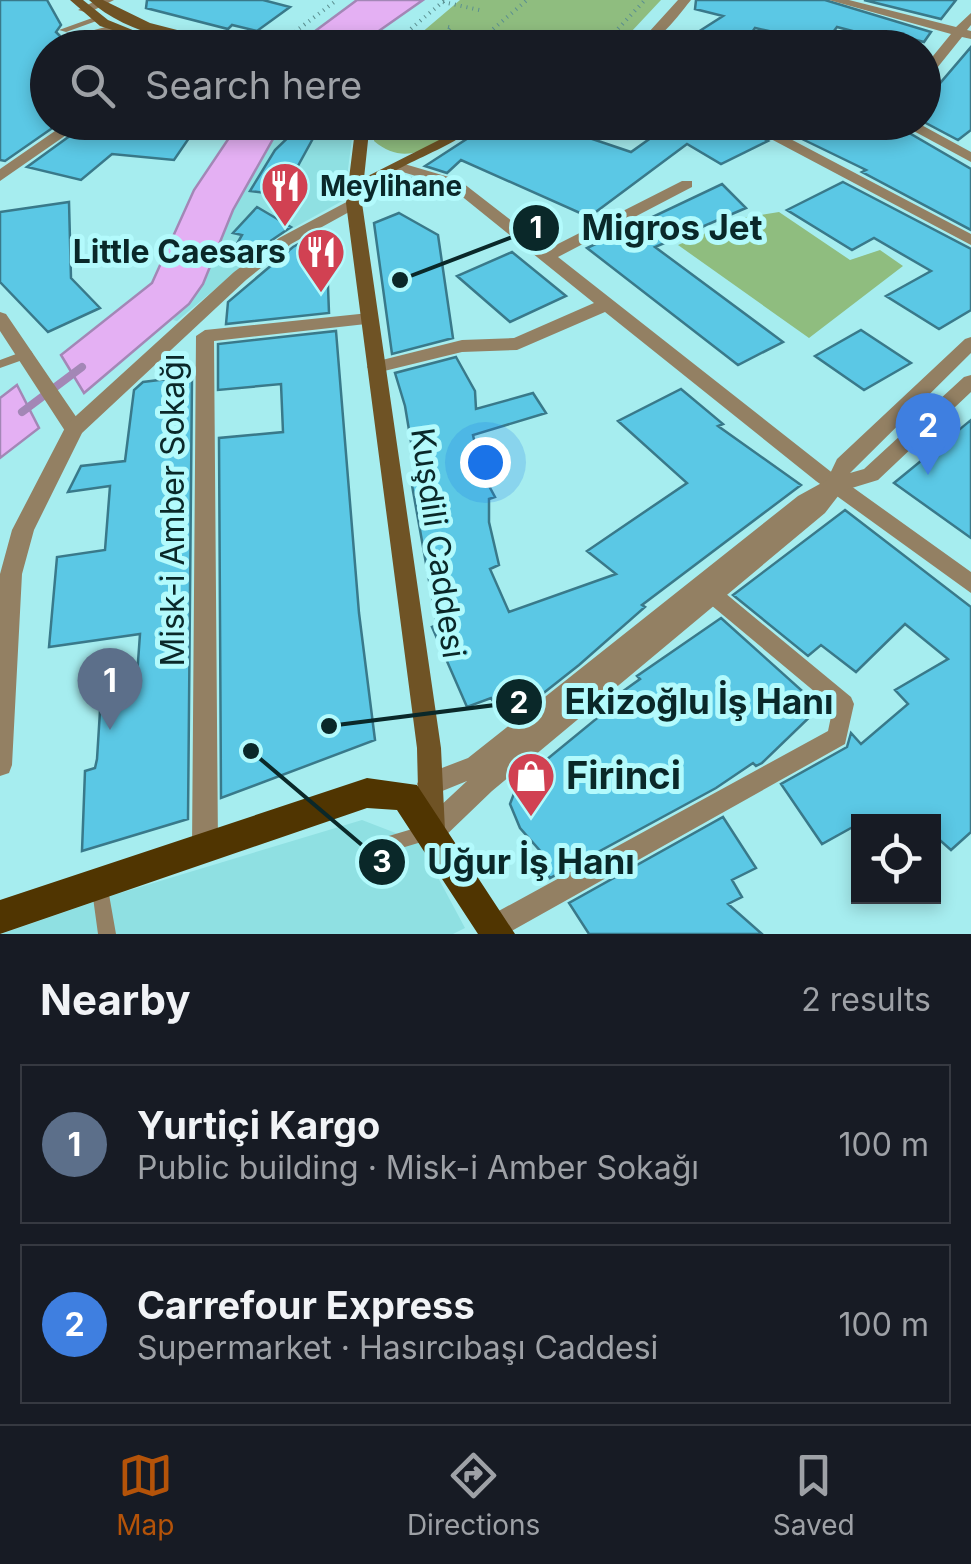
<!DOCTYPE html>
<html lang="en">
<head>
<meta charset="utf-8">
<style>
	:root { --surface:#171b24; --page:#242831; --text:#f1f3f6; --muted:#9ea1a6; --line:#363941; --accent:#b45309 }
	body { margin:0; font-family:Inter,sans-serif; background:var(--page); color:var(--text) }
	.controls { position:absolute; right:30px; bottom:30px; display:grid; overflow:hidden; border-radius:0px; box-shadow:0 5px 15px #0003 }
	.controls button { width:90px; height:90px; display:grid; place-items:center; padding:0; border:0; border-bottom:2px solid var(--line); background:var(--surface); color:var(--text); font:50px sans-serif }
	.you { position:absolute; left:485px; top:462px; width:35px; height:35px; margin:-25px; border:8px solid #fff; border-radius:50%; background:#1a73e8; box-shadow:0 0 0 15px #1a73e833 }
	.badge { display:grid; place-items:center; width:65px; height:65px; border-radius:50%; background:var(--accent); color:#fff; font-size:32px; font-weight:700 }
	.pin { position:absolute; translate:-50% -82px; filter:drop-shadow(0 2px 5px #0008) }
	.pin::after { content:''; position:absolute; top:52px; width:35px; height:30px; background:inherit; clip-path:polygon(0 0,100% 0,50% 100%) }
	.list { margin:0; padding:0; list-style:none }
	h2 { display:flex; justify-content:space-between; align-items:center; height:130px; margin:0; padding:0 40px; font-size:42px }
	h2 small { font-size:32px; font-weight:400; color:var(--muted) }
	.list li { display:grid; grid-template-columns:65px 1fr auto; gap:30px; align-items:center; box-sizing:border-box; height:160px; margin:0 20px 20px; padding:0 20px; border:2px solid var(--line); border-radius:0px }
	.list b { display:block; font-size:38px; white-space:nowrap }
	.list p { margin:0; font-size:32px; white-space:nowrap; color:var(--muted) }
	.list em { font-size:32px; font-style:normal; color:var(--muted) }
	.icon { flex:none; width:55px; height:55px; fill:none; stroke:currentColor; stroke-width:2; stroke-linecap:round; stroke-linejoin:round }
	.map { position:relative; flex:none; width:971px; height:934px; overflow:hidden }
	.search { position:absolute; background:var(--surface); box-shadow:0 5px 15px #0003; left:30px; right:30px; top:30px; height:110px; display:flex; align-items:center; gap:25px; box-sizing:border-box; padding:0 35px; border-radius:55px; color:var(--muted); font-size:38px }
	.sheet { height:490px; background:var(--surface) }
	nav { display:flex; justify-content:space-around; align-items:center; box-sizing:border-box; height:140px; border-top:2px solid var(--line); background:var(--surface); font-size:28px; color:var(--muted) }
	nav a { display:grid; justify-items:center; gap:5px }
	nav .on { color:var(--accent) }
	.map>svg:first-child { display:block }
</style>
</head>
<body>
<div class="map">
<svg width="971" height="934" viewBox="0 0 971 934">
	<rect width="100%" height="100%" fill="#a6edef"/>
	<!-- built -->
	<path fill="#8fe0e2" d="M282,123h72l-10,77 -67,37 -100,84 -4,-1 30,-36 30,-74z
		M362,820l57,22 46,86 -12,6h-452l116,-40z"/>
	<!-- green -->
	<path fill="#8fbd7f" d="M460,0h201l-30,32 -27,15h-194l10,-13z
		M375,123h92c-30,20 -59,47 -93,18z
		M779,212l71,48 30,-10 23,16 -94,72 -131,-93 63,-27z"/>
	<!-- water -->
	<path fill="#e4b0f3" stroke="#a387b6" stroke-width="2.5" d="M357,0h66l-67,47 -57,-4z
		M239,123h43l-49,87 -30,74 -14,20 -105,89 -23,-38 91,-72 42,-93z
		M17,385l22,43 -39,30v-60z"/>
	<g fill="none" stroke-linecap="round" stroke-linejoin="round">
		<!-- stream -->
		<path stroke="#a387b6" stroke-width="8" d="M22,412l60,-45"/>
	</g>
	<!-- building -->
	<path fill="#5bc8e5" stroke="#39798a" stroke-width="2.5" d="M0,0h47l14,25 -5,7 16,16h-24v74h13l-56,39 -5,-1z
		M147,0h116l27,7 -33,24 -25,-6 -4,4 -82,-21z
		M696,0h129l106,32 -7,10 -12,-3 -6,6 -69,-18 -12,16 -70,-15 -14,20h-68l50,-32 -28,-7z
		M864,0h92l-15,19z
		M971,47v83l-13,10 -34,-18v-20z
		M89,122h111l-26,38 -62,-6 -31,26 -54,-13z
		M304,122h18l-40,73 -32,-4 25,-41z
		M501,122h41l89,30 31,-22 -12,-8h85l33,19 -47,23 -34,-20 -98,73 -128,-57 -14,13 -22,-7 51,-33 5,2z
		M767,122h107l21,14 9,-6 67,39v61l-109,-58 4,-2z
		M408,178l25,7 -14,13 -28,-9z
		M843,182l128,67v61l-32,19 -53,-33 45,-25 -57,-33 -22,12 -65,-40z
		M722,184l24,24 -91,39 128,95 -45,23 -151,-117z
		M69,202l2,76 29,30 -52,24 -48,-50v-70z
		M257,207l34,20 -47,32 -13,-5 11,-19 -9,-2z
		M399,213l39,22 15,103 -61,16 -18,-131z
		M309,238l18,22 2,53 -103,11 2,-22 65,-55z
		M512,252l54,44 -56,26 -53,-46z
		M861,330l50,33 -47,27 -49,-34z
		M336,331l23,282 16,127 -154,58 -2,-360 64,-6 -2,-48 -63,6v-46z
		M456,357l19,34 1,18 57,-16 13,20 -73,22 8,36 14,26 -6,2v23l10,43 -9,4 19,43 107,-38 -29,-23 100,-68 -69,-62 63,-32 42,35 -5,2 83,59 -159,120 3,2 -66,58 -72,57 -16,-24 -24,9 -35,-80 5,-2 -27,-151 6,-2 -11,-66 -10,-33z
		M192,376l-4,443 -106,32 3,-80 10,-3 2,-9 4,-64 35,-5 4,-56 -91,13 8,-90 48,-7 5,-64 -42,6 13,-26 44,-5 9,-71 9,-8z
		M971,420v118l-77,-55z
		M845,510l126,97v225l-20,18 -17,-15v-13h-62l-3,-4 -47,26 -41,-60 66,-37 4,-14 10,11 47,-40 -13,-14 53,-31 -43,-35 -49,48 -35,-27 -13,11 -75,-61z
		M721,618l99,89 -58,56 -6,3 -3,-3 -37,25 -166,90 -15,-21 7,-4 -22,-25 -10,-24 8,-21 94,-77 -4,-4 32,-23 -3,-3z
		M723,817l33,51 -24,12 10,17 -14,7 34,30h-173l-20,-31z"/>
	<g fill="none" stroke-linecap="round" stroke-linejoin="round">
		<!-- path -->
		<path stroke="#5b8f90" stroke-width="4" stroke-dasharray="1 5" stroke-linecap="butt" d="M443,2l41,9
			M448,27l4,1 -13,12 32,8 56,-48
			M397,38l41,10
			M295,48l-12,-4 1,-4 53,-40
			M388,48l57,-48
			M588,48l26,-15 31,-33"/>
		<!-- service -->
		<path fill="#938063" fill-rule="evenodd" d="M95,17l7,2 -36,13 -7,-2z
			M113,25l4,2 -1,2 -48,11 -4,-2z
			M27,350l4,1 2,3 -2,3 -31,11v-8z
			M429,824l6,2 2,6 -2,6 -57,17 -6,-2 -2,-6 2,-6z
			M99,875l6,2 2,6 9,51h-18l-7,-51 2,-6z"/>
		<!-- pedestrian -->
		<path fill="#938063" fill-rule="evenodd" d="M712,586l7,2 132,109 3,7 -9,40 -339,190h-23l-2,-6 3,-9 344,-188 5,-24 -128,-107 -3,-6 3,-6z"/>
		<!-- minor -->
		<path fill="#938063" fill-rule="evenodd" d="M97,0h17l-26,13 -10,-3z
			M829,0h20l107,27 15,-14v12l-4,5 4,1v8l-9,-2 -33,41 -5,1v-12l27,-33z
			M68,122h17l-85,59v-12z
			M739,122h19l213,112v11z
			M897,122h19l55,30v10z
			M401,163l58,17 89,69 134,-68h10v6l-134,70 272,214 141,101v21l-155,-112 -211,-169 -88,38 -55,2 -86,21 -6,-2 -3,-4 3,-4 92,-23 52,-2 80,-35 -145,-117 -53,-16 -2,-3z
			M0,312l6,2 75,110 3,5 -3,5h-14l-67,-103z
			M369,313l9,6 -3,4 -161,18 4,507 -4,9 -9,4 -9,-4 -4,-9 4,-512 9,-6z"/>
		<!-- tertiary -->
		<path fill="#938063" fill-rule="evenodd" d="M678,0h13c-19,23 -34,48 -66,48l23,-15z
			M354,198l8,5 -2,3 -69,38 -45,36 -164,153 -48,97 -12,44 -10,191 -3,8 -9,3v-202l12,-44 55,-106 167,-152 45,-34z
			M971,337v16l-121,120 14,-4 100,-92 7,-2v17l-93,88 -36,11 -17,22 -333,278 -51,49 -9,3 -9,-3 -4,-9 4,-9 44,-41 -37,15 -9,-4 -4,-8 4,-8 47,-18 330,-262 29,-16 10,-21 128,-120z"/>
		<!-- secondary -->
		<path fill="#6f5325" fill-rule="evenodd" d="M70,0h13l25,20 32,13 -6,4 -34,-11z
			M89,0h14l47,23 97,25c-51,0 -119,-12 -158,-48z
			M356,122h14l-6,56 75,-38 24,-18h16c-30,33 -102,43 -117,81l79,545 4,82 -4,9 -9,3 -9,-3 -4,-9 -2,-82 -71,-545z"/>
		<!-- primary -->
		<path fill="#503501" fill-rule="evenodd" d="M367,778l50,7 98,149h-37l-81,-124 -30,-2 -367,126v-34z"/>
	</g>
	<!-- icons -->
	<defs>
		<g id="restaurant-pin" transform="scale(2.5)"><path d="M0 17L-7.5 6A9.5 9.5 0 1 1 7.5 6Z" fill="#d14152" stroke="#b3fafc"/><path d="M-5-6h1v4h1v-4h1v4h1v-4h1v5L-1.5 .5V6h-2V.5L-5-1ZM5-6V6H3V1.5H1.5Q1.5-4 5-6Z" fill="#fff"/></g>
		<g id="shop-pin" transform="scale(2.5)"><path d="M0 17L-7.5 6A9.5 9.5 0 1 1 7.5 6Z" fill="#d14152" stroke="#b3fafc"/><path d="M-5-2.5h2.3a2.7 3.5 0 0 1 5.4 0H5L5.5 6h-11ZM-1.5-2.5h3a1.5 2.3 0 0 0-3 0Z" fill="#fff"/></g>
	</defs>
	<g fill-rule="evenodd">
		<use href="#restaurant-pin" x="285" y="186"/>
		<use href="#restaurant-pin" x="321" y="252"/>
		<use href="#shop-pin" x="531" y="776"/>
	</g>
	<g text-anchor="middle" stroke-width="10" stroke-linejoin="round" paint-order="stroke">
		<!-- far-poi labels -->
		<g font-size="28" font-weight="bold" fill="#0a2829" stroke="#b3fafc" text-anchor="start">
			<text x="320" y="196">Meylihane</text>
		</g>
		<!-- poi labels -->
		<g font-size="32" font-weight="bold" fill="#0a2829" stroke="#b3fafc" text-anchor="end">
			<text x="286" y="263">Little Caesars</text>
		</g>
		<!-- street labels -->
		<g font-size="32" fill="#0a2829" stroke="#b3fafc">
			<text transform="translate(173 510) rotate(-90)" y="11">Misk-i Amber Sokağı</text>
			<text transform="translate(438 543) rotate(82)" y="11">Kuşdili Caddesi</text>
		</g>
		<!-- near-poi labels -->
		<g font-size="38" font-weight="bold" fill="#0a2829" stroke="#b3fafc" text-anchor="start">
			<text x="566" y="789">Firinci</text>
		</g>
	</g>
	<!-- callouts -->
	<path fill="none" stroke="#0a2829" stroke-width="4" d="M400 280L536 228M329 726L519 702M251 751L382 862"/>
	<g fill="#0a2829" stroke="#b3fafc" stroke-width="4">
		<circle cx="400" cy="280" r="10"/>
		<circle cx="329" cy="726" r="10"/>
		<circle cx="251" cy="751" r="10"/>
		<circle cx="536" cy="228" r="25"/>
		<circle cx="519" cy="702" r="25"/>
		<circle cx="382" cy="862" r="25"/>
	</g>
	<g font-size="30" text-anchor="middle" font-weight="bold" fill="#fff">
		<text x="536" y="238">1</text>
		<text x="519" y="713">2</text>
		<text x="382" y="872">3</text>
	</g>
	<g font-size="35" text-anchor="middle" font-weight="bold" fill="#0a2829" stroke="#b3fafc" stroke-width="10" stroke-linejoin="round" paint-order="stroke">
		<text x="672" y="240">Migros Jet</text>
		<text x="699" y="714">Ekizoğlu İş Hanı</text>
		<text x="531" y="874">Uğur İş Hanı</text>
	</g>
</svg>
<div class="controls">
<button><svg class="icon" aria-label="locate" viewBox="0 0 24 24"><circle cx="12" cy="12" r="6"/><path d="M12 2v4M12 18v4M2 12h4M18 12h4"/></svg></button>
</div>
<div class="you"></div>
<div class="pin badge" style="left:110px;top:730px;background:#5c6f8a">1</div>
<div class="pin badge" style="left:928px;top:475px;background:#3f7fe0">2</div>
<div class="search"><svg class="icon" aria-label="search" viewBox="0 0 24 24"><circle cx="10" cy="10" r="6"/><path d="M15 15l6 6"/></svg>Search here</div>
</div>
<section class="sheet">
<h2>Nearby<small>2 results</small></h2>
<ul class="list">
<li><span class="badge" style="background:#5c6f8a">1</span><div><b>Yurtiçi Kargo</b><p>Public building · Misk-i Amber Sokağı</p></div><em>100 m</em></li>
<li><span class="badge" style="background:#3f7fe0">2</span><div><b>Carrefour Express</b><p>Supermarket · Hasırcıbaşı Caddesi</p></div><em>100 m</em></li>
</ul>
</section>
<nav>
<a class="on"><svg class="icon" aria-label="map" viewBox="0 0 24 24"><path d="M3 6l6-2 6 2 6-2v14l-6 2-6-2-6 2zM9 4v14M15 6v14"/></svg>Map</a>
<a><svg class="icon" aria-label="directions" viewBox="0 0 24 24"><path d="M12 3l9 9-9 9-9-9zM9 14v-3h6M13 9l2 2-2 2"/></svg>Directions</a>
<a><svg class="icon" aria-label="saved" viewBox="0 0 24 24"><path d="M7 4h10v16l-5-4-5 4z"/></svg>Saved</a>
</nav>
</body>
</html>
